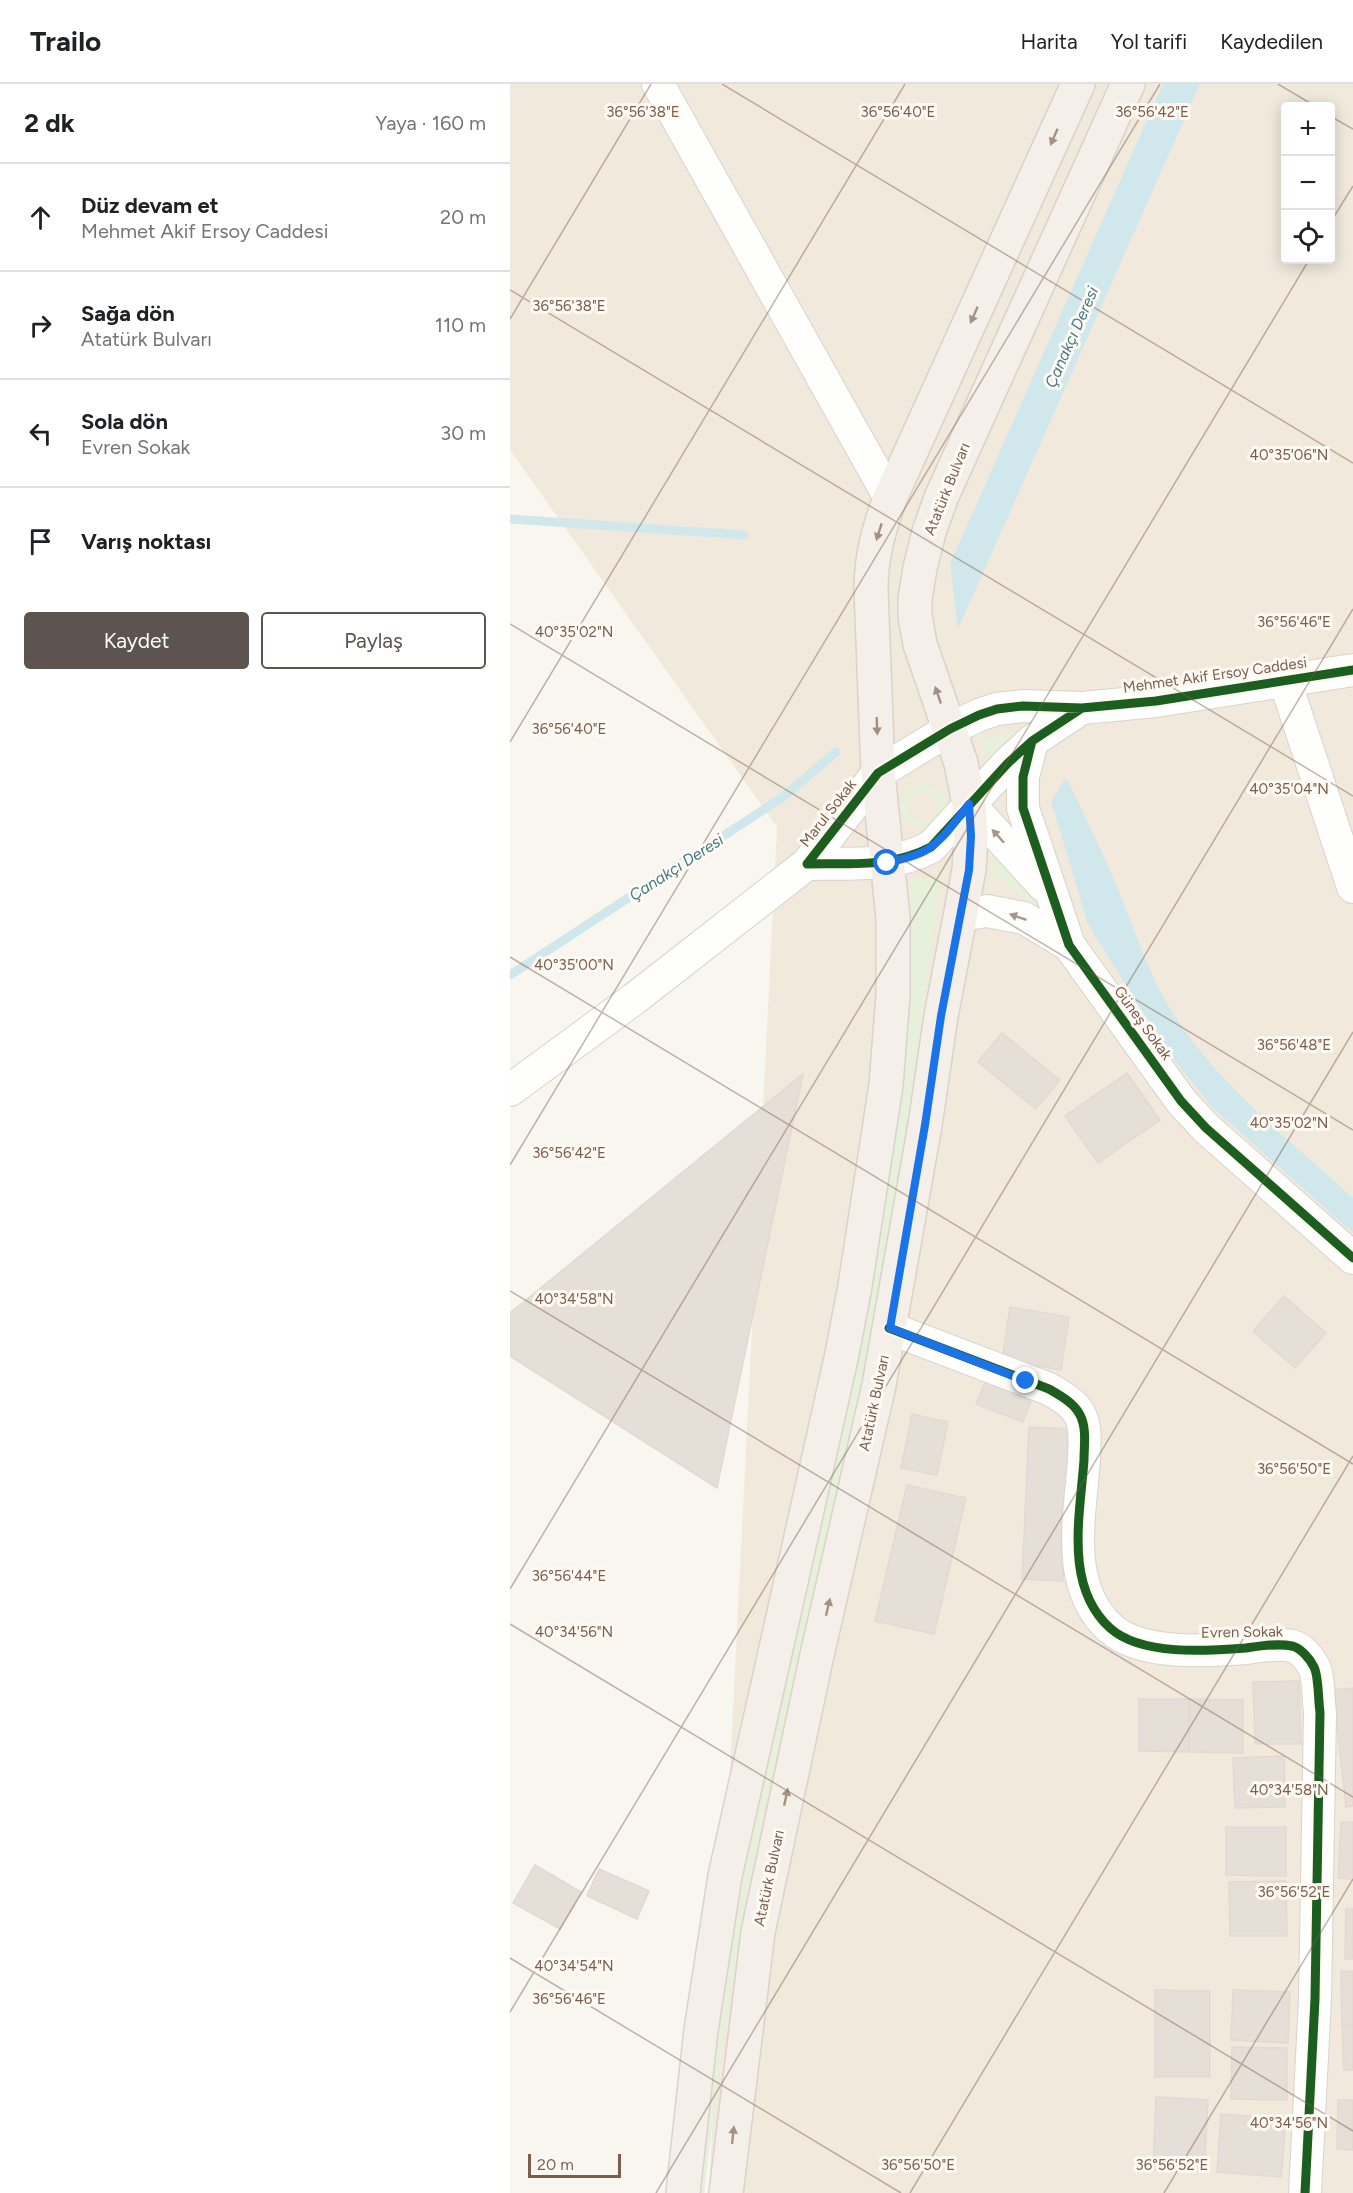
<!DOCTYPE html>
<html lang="tr">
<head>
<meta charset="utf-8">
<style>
	:root { --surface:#fff; --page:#f2f2f2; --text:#202124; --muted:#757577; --line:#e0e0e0; --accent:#5d5450 }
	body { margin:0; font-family:Figtree,sans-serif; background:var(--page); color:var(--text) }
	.controls { position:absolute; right:18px; top:18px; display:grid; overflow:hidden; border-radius:6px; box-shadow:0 3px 15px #0003 }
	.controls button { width:54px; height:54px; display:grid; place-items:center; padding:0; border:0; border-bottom:2px solid var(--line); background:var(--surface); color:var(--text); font:30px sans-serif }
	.scale { position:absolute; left:18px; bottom:15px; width:93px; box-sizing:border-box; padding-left:6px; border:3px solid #7b5e4c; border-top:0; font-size:16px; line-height:21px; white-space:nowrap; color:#7b5e4c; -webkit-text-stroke:4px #fffaf3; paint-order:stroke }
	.stop { position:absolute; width:18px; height:18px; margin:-14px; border:4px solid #1a73e8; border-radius:50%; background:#fff }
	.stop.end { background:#1a73e8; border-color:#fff; box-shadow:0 2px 6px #0008 }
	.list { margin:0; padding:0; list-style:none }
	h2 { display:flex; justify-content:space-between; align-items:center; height:78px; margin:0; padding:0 24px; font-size:26px }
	h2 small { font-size:20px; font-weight:400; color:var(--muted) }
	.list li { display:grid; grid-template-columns:39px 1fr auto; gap:18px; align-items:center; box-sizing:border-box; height:108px; padding:0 24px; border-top:2px solid var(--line) }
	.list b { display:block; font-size:22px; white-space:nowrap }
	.list p { margin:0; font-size:20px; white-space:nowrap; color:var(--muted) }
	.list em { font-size:20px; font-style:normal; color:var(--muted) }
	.actions { display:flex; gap:12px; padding:18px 24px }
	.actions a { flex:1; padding:14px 0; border:2px solid var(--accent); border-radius:6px; text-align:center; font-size:21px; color:var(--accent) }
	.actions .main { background:var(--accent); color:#fff }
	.icon { flex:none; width:33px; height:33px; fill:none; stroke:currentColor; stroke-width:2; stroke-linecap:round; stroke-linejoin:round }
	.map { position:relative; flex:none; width:843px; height:2109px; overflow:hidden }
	header { display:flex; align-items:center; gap:36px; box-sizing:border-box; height:84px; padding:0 30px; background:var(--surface); border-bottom:2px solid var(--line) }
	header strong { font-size:28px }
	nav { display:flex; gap:33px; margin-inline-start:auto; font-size:21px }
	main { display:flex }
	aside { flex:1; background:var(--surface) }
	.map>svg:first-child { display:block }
</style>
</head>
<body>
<header>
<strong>Trailo</strong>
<nav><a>Harita</a><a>Yol tarifi</a><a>Kaydedilen</a></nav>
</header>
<main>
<aside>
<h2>2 dk<small>Yaya · 160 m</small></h2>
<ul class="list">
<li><svg class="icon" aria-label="ahead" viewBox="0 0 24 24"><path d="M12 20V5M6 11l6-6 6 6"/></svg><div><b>Düz devam et</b><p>Mehmet Akif Ersoy Caddesi</p></div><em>20 m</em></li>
<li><svg class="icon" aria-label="right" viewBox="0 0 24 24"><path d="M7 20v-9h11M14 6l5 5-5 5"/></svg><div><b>Sağa dön</b><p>Atatürk Bulvarı</p></div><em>110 m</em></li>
<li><svg class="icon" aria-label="left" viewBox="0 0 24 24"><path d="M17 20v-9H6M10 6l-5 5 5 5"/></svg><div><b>Sola dön</b><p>Evren Sokak</p></div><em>30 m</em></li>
<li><svg class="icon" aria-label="arrive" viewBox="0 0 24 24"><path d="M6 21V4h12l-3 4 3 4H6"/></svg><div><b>Varış noktası</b></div></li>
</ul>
<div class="actions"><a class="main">Kaydet</a><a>Paylaş</a></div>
</aside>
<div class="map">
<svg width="843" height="2109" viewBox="0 0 843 2109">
	<rect width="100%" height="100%" fill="#f9f6f0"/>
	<!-- residential -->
	<path fill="#f2e9dd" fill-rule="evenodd" d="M0,0h843v2109h-644l68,-1366 -267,-377zM776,22h44v154h-44z"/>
	<!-- green -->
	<path fill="#e6f0da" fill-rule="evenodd" d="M518,645l-38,30 -10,-19z
		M414,699l16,7c13,18 2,24 -9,38 -25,5 -40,-21 -23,-40zM410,706l10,2 8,11c0,41 -56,2 -18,-13z
		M486,764l46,66 -50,-41z
		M431,791c-22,169 -45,339 -80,506 -32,149 -68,297 -100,446 -26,121 -43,244 -57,366h-6c15,-124 32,-248 57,-371 19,-89 40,-179 60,-268 31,-140 61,-279 81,-421 11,-84 21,-170 14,-254z"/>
	<!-- water -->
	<path fill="#d0e8eb" d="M653,0h37l-242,545 -8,-65z
		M556,693c19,40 39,79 55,120 16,39 29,81 52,116 46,73 117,127 180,185v35l-139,-124 -48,-59 -78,-126 -37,-123z"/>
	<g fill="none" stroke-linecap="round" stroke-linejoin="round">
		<!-- stream -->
		<path stroke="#d0e8eb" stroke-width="9" d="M0,435l234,16
			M0,891l273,-178 53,-45"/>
	</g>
	<!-- building -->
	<path fill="#e6dfd7" stroke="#e3d9d1" stroke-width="1.5" d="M492,949l58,47 -24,29 -58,-47z
		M617,989l33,47 -62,43 -33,-47z
		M293,990l-86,414 -207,-132v-43z
		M774,1212l42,37 -31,35 -42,-37z
		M500,1223l59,10 -8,53 -59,-10z
		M477,1294l46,18 -10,26 -47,-18z
		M402,1330l36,8 -11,53 -36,-7z
		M519,1343l40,2 -6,152 -41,-2z
		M397,1401l59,13 -32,136 -59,-13z
		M789,1597l2,63h-46l-2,-62z
		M843,1604v118l-7,1 -13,-117z
		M629,1615h50v53l-50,-1z
		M679,1615l54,1v53l-54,-1z
		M774,1672l1,51 -50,1 -2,-50z
		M831,1738h12v57l-15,-1z
		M716,1743h60v49l-60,-1z
		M25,1781l46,27 -21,37 -47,-26z
		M89,1785l50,22 -12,28 -50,-23z
		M776,1797l1,55h-57l-1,-54z
		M836,1825h7v50h-8z
		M831,1887h12v55h-11z
		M645,1906l55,1v86h-55z
		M723,1906l57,2 -2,51 -57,-3z
		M832,1942h11v44h-9z
		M722,1963l55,1v52l-56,-1z
		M646,2013l52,3 -4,72 -51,-2z
		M828,2016h15v50l-16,-1z
		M711,2030l65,5 -5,58 -64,-5z"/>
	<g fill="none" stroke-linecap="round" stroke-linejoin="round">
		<!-- minor casing -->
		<g stroke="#d9d3cd" stroke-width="34">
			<path id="minor" d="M148,0l232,414
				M775,597l68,206
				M572,624l-50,33 -24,22 -77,84c-40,21 -80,16 -124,17l71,-91 72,-44 29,-14 18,-6 26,-3 59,2 74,-7 197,-31
				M522,657l-9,36v31l46,137 112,156 25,27 147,130
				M459,720l74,81
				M450,831l27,-4 37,7 45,27
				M0,1006l124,-91 173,-135
				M379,1244l160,61c12,7 25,14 31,26 7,13 4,31 4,45 -4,56 -20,126 26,168 31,28 97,23 136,20 14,-2 32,-5 46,-2 9,2 18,13 22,21 5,10 4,33 6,45l-5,287 -10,194"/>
		</g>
		<!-- major casing -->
		<g stroke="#dad2cb" stroke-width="36">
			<path id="major" d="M173,2109l18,-163 24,-154 117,-522 13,-68 31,-201 7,-90v-77l-15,-145 -7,-184c0,-33 8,-60 19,-91l188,-414
				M216,2109l32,-261 59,-277 62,-270 46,-260 16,-109 28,-146 2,-34 -2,-32 -8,-41 -41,-119 -5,-28v-17l5,-31 9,-36 12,-34 187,-414"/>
		</g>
		<!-- minor -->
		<use href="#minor" stroke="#fefefd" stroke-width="32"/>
		<!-- major -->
		<use href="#major" stroke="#f4efe8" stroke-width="33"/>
		<!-- cycleway casing -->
		<g stroke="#fffaf3" stroke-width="13">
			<path id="cycleway" d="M572,624l-50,33 -24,22 -77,84c-40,21 -80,16 -124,17l71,-91 72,-44 29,-14 18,-6 26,-3 59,2 74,-7 197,-31
				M522,657l-9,36v31l46,137 112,156 25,27 147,130
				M379,1244l160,61c12,7 25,14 31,26 7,13 4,31 4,45 -4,56 -20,126 26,168 31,28 97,23 136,20 14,-2 32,-5 46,-2 9,2 18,13 22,21 5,10 4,33 6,45l-5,287 -10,194"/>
		</g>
		<!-- cycleway -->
		<use href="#cycleway" stroke="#1b5e20" stroke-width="9"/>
	</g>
	<!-- one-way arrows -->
	<defs><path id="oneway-solid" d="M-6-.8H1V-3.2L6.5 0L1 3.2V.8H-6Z" transform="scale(1.5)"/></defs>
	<g fill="#a59183">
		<use href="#oneway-solid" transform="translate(544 53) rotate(114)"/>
		<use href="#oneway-solid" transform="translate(464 231) rotate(114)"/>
		<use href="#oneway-solid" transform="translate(369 448) rotate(107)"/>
		<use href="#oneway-solid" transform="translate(428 611) rotate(-109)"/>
		<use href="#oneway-solid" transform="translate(367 642) rotate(88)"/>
		<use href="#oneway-solid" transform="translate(318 1523) rotate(-77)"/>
		<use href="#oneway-solid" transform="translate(276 1713) rotate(-78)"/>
		<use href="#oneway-solid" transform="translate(223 2051) rotate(-84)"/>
	</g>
	<g fill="#a9968a">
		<use href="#oneway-solid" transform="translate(488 752) rotate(-132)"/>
		<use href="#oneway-solid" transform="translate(508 833) rotate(-161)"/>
	</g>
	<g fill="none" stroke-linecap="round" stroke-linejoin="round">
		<!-- route -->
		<path stroke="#1a73e8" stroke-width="8" d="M377,779c15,-4 32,-7 44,-16 15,-11 27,-29 38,-43l2,32 -2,34 -28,146 -16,109 -35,203 136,53"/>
	</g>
	<!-- ticks -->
	<path fill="none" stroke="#7b5e4c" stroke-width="1.5" stroke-opacity="0.45" d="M212,0l631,379M768,0l37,22M820,32l23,13M820,139l23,-37M0,206l843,506M0,235l141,-235M0,540l843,506M0,658l395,-658M0,873l843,507M0,1081l650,-1081M0,1207l843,506M0,1505l799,-1329M0,1540l843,507M0,1874l391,235M0,1928l843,-1403M146,2109l697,-1161M400,2109l443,-737M654,2109l189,-314"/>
	<g text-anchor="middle" stroke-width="6" stroke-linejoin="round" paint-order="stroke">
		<!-- street labels -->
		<g font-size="15" fill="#7b5e4c" stroke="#fffaf3">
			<text transform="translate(437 405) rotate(-68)" y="5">Atatürk Bulvarı</text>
			<text transform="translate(705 591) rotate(-8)" y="5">Mehmet Akif Ersoy Caddesi</text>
			<text transform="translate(318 729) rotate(-52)" y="5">Marul Sokak</text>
			<text transform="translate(633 939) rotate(54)" y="5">Güneş Sokak</text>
			<text transform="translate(364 1319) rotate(-78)" y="5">Atatürk Bulvarı</text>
			<text transform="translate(732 1548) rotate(-1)" y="5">Evren Sokak</text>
			<text transform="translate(259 1794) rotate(-78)" y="5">Atatürk Bulvarı</text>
		</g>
		<!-- water labels -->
		<g font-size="16" font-style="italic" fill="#427a87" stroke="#fffaf3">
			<text transform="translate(561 253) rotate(-66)" y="6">Çanakçı Deresi</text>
			<text transform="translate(166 783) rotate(-33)" y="6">Çanakçı Deresi</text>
		</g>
	</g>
	<g font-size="15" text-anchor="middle" fill="#7b5e4c" stroke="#fffaf3" stroke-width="6" stroke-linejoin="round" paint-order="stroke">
		<text x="133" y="33">36°56'38"E</text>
		<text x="388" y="33">36°56'40"E</text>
		<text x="642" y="33">36°56'42"E</text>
		<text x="59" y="227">36°56'38"E</text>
		<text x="779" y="376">40°35'06"N</text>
		<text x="784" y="543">36°56'46"E</text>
		<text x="64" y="553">40°35'02"N</text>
		<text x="59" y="650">36°56'40"E</text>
		<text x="779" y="710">40°35'04"N</text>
		<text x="64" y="886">40°35'00"N</text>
		<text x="784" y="966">36°56'48"E</text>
		<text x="779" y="1044">40°35'02"N</text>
		<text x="59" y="1074">36°56'42"E</text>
		<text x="64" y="1220">40°34'58"N</text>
		<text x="784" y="1390">36°56'50"E</text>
		<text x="59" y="1497">36°56'44"E</text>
		<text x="64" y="1553">40°34'56"N</text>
		<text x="779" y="1711">40°34'58"N</text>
		<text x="784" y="1813">36°56'52"E</text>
		<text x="64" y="1887">40°34'54"N</text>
		<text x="59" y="1920">36°56'46"E</text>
		<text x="779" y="2044">40°34'56"N</text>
		<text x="408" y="2086">36°56'50"E</text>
		<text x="662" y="2086">36°56'52"E</text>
	</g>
</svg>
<div class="controls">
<button>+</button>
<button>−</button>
<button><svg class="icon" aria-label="locate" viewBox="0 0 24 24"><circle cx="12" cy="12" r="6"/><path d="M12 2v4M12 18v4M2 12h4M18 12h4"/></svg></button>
</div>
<div class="scale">20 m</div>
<div class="stop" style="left:377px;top:779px"></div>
<div class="stop end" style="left:516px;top:1297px"></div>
</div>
</main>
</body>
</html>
